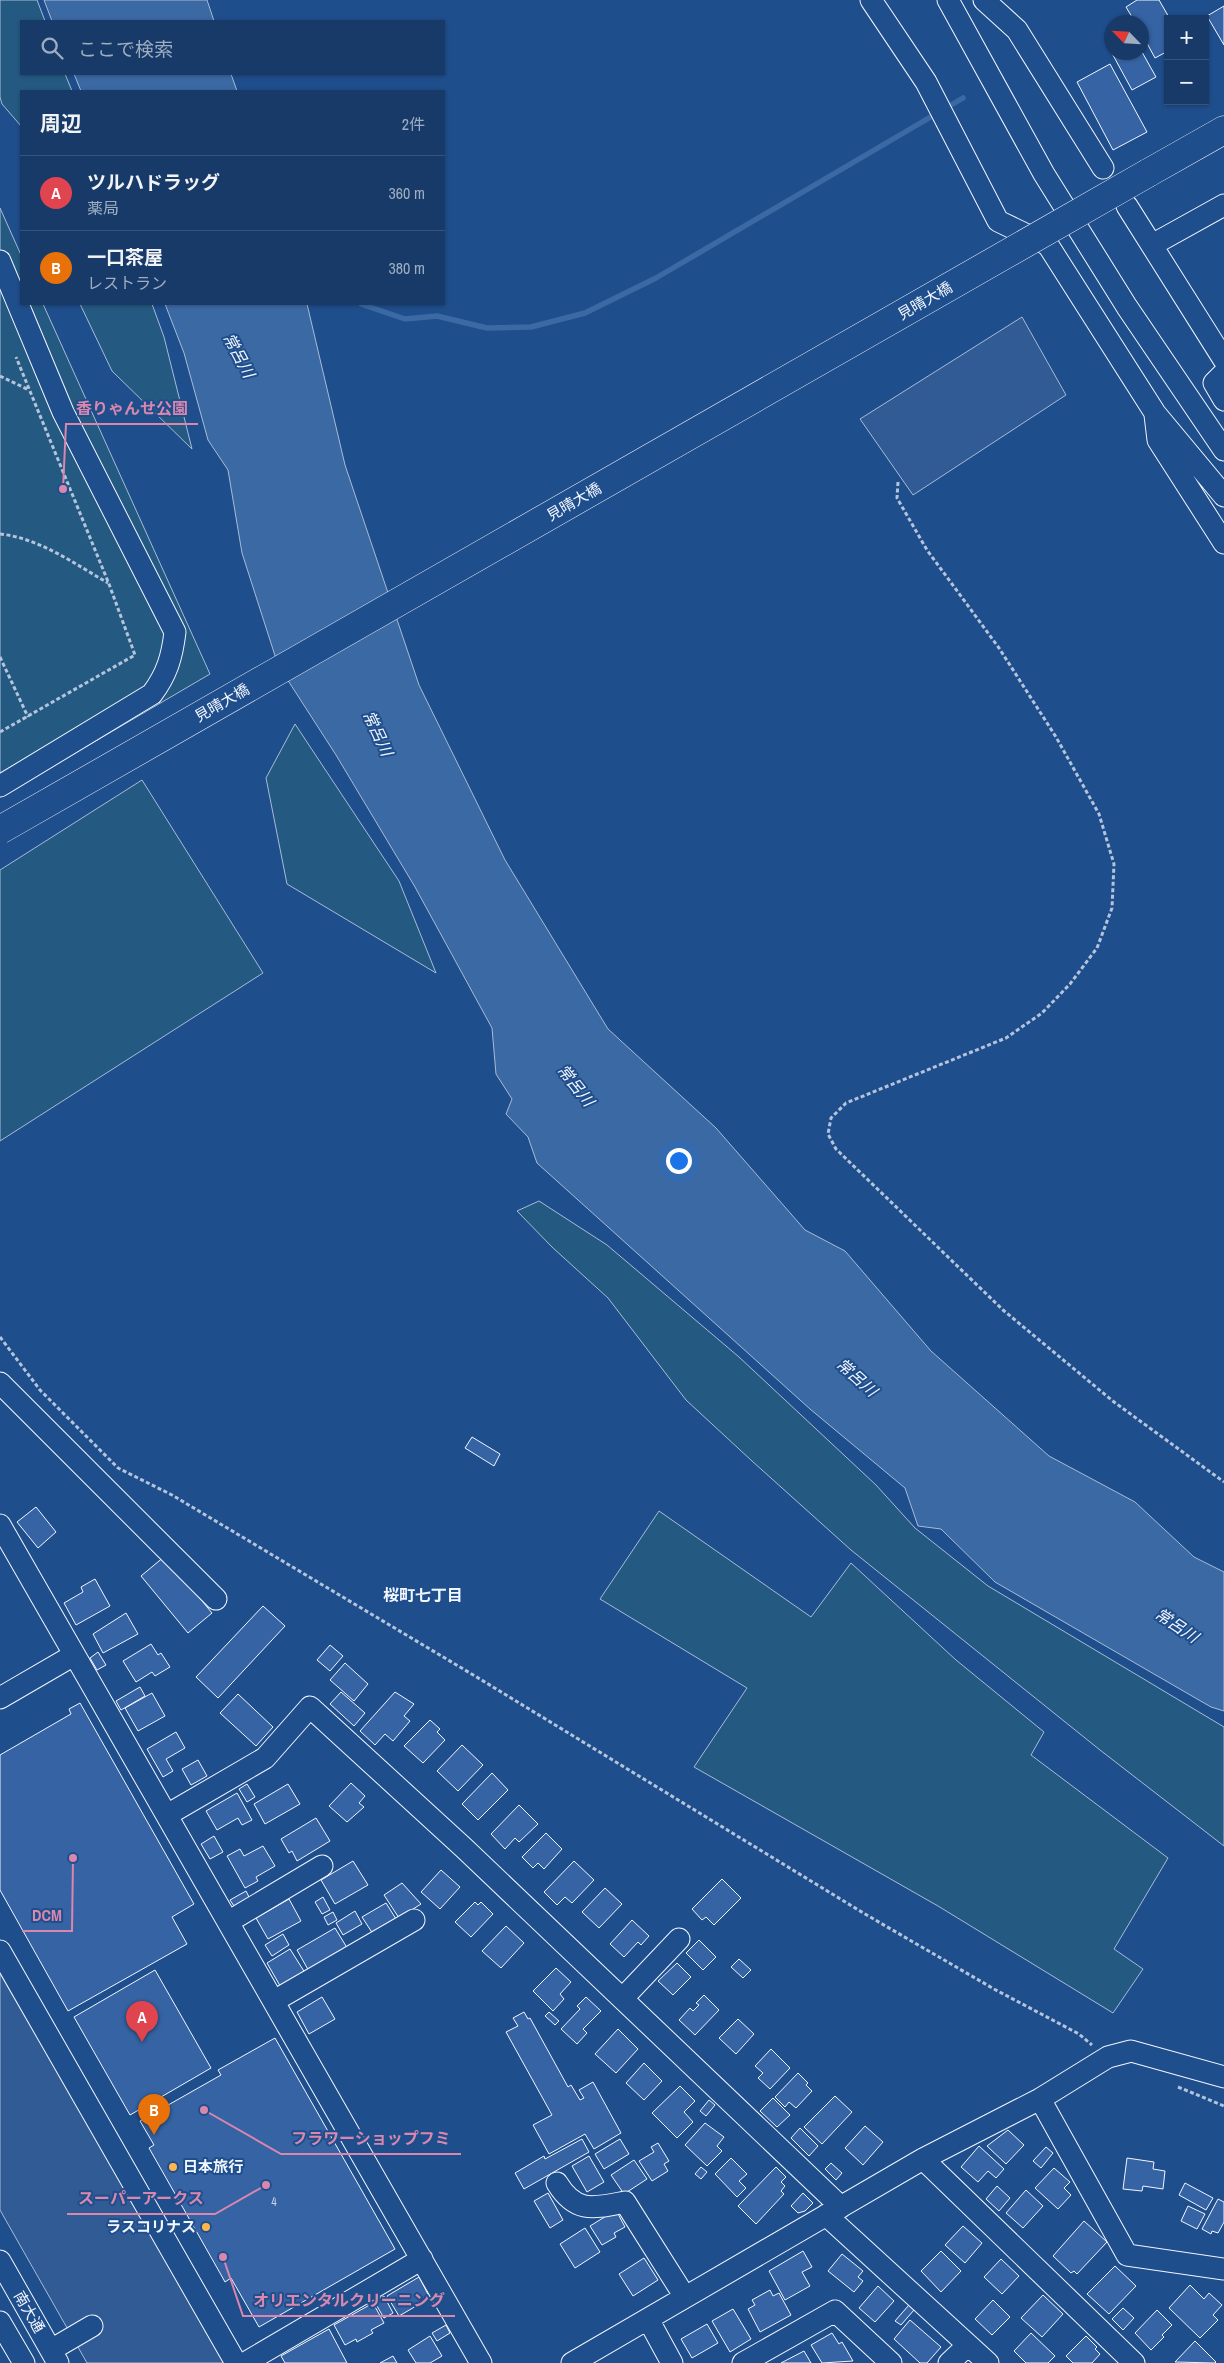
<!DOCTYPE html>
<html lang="ja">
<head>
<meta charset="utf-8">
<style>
	:root { --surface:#173a69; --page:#20416f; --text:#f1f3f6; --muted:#9eadc0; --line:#36547d; --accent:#90b9f0 }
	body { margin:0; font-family:"Archivo Narrow","Noto Sans JP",sans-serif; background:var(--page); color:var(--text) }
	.controls { position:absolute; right:15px; top:15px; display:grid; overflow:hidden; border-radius:0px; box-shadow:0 1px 4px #0004 }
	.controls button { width:45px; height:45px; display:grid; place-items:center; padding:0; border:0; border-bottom:1px solid var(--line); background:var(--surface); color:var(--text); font:25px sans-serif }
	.compass { position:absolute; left:1104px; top:15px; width:45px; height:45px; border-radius:50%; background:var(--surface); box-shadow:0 1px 4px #0004; rotate:295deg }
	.you { position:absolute; left:678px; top:1160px; width:18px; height:18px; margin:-12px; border:4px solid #fff; border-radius:50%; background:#1a73e8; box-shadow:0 0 0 8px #1a73e833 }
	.badge { display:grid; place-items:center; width:32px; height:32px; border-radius:50%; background:var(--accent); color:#fff; font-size:16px; font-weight:700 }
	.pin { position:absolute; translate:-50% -41px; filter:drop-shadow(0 1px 2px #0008) }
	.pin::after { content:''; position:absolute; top:26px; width:18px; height:15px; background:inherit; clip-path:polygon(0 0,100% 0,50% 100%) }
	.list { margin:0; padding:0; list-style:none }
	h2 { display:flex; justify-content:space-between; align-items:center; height:65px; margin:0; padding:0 20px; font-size:21px }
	h2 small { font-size:16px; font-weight:400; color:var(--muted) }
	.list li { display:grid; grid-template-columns:32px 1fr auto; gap:15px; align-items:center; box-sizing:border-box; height:75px; padding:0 20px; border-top:1px solid var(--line) }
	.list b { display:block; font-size:19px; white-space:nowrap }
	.list p { margin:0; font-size:16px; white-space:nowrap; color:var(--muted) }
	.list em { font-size:16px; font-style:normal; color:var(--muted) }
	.icon { flex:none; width:28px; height:28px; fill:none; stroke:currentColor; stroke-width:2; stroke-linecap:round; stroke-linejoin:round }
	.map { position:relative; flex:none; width:1224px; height:2363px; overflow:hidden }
	.search { position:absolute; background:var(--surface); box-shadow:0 1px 4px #0004; left:20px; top:20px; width:425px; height:55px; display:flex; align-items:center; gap:12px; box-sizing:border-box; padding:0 18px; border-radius:0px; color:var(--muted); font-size:19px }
	.panel { position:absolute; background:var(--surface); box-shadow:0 1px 4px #0004; left:20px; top:90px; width:425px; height:215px; border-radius:0px }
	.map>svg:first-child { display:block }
</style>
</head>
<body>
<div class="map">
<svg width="1224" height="2363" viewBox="0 0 1224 2363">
	<rect width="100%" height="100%" fill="#1f4e8c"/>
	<!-- green -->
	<path fill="#245a82" stroke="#a8bbd7" d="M0,0h37l8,21h-24v53h44l7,17h-51v35l-19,-22 -2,-7z
		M0,208l21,47v49h22l167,370 -210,123z
		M80,304h72l12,33 28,112 -80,-78z
		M295,724l104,157 37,92 -149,-89 -21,-106z
		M142,780l121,193 -263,168v-271z
		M539,1201l68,44 132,112 137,128 39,43 73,58 236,141v119l-124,-96 -249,-200 -99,-89 -66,-61 -78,-102 -56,-51 -35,-36z
		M659,1511l152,106 40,-54 105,97 88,72 -13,23 137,103 -54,91 29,20 -30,44 -175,-107 -244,-139 53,-79 -147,-89z"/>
	<!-- parking -->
	<path fill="#305b95" stroke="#a8bbd7" d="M1022,317l44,78 -153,100 -53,-76z
		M0,1951l236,412h-149l-87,-153z"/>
	<!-- water -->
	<path fill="#3b69a3" stroke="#a8bbd7" d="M44,0h163l7,21h-162z
		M74,74h157l6,17h-156z
		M165,304h142l38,161 74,220 86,175 103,169 108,99 89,102 40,21 86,100 118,105 86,46 59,55 30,15v139l-13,-4 -216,-125 -54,-53 -23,-3 -13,-38 -95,-79 -273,-246 -9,-26 -22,-23 6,-15 -16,-25 -4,-46 -77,-141 -79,-132 -58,-90 -36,-112 -14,-83 -20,-30 -24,-87z"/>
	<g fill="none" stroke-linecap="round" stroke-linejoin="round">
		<!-- stream -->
		<path stroke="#3b69a3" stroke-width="5.5" d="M361,304l44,15 32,-3 50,12 44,-1 54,-14 71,-35 307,-180"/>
	</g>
	<!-- building -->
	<path fill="#3563a3" stroke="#f2f6ff" d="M1137,0h22l11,19h-2v32l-13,7 -13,-24v-12h-7l-9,-15z
		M1224,6v39l-17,-29z
		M1112,44v8h30l14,25 -24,13 -24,-44z
		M1110,64l37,68 -34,18 -36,-68z
		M472,1437l28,17 -6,12 -29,-18z
		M36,1507l20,25 -18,16 -21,-26z
		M165,1556l47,57 -24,20 -47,-57z
		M95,1579l15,27 -34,19 -12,-22 19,-11 -2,-5z
		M263,1606l22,20 -67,72 -22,-21z
		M126,1613l12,21 -35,19 -10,-19z
		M151,1644l7,11 3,-2 9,14 -15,9 -3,-4 -16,10 -13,-21z
		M330,1645l13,11 -13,15 -13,-11z
		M98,1652l8,13 -9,5 -7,-12z
		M345,1663l23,21 -14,17 -24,-21z
		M140,1687l5,9 -24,14 -5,-9z
		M341,1692l24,21 -11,13 -24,-22z
		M395,1692l19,12 -10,12 6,5 -17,20 -8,-7 -10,11 -15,-14z
		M152,1693l13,23 -27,15 -13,-23z
		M238,1694l35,33 -17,19 -36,-33z
		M80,1703l114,201 -22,13 15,27 -119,67 -68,-121v-135l71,-41 -2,-5z
		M430,1720l10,9 -3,3 8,8 -22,23 -19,-17z
		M176,1732l9,16 -19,11 7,12 -10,6 -16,-28z
		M462,1745l21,20 -25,26 -21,-20z
		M198,1760l9,16 -16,9 -9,-16z
		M492,1773l16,17 -30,30 -16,-16z
		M351,1783l14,13 -6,7 5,4 -17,15 -18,-16z
		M247,1784l8,13 -8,5 -8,-13z
		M288,1784l12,20 -35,20 -11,-20z
		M237,1793l15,27 -10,5 -4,-7 -21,12 -11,-19z
		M519,1805l19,19 -19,18 -4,-4 -10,11 -14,-15z
		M316,1818l14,23 -33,20 -5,-10 -3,2 -8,-14z
		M546,1833l16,16 -18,20 -6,-6 -5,5 -11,-11z
		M214,1836l9,16 -13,7 -9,-15z
		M263,1846l12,20 -19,11 2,4 -13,7 -18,-32 13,-7 4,7z
		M353,1861l15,24 -33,19 -14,-24z
		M574,1861l20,19 -22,23 -7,-6 -8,8 -13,-13z
		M441,1870l19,17 -20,22 -19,-17z
		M722,1879l19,19 -27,27 -8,-8 -4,3 -10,-11z
		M402,1883l19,21 -22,14 -15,-23z
		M605,1888l17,16 -23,24 -17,-16z
		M246,1891l3,6 -15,9 -4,-6z
		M323,1897l7,13 -8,4 -7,-12z
		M289,1899l12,22 -33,18 -12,-21z
		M475,1902l3,3 3,-3 12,12 -22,23 -16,-15z
		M386,1903l10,16 -23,15 -11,-17z
		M355,1911l7,13 -19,11 -7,-12z
		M333,1912l4,8 -9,5 -4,-8z
		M632,1920l17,16 -8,9 -3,-3 -14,15 -14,-13z
		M506,1926l18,17 -23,25 -19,-17z
		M335,1928l14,23 -39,22 -13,-23z
		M283,1934l6,11 -17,11 -7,-11z
		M699,1940l17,17 -13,13 -17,-17z
		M290,1949l17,27 -24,15 -16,-28z
		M739,1959l12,11 -8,8 -12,-11z
		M677,1963l14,14 -18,18 -15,-14z
		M556,1968l15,14 -11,12 4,5 -11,12 -20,-20z
		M155,1970l56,98 -81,47 -56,-98z
		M704,1995l15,15 -24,25 -16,-15 11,-12 3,3 6,-6 -3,-2z
		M322,1997l13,22 -26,15 -12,-22z
		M586,1997l15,14 -18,18 4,4 -10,11 -16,-15 19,-20 -3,-3z
		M524,2012l4,7 2,-1 38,69 3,-2 9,15 4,-2 -5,-8 14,-8 28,51 -27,16 -9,-15 -36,20 -16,-29 19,-10 -46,-83 12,-6 -5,-8z
		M549,2012l10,9 -4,4 -10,-9z
		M738,2019l16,15 -18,20 -17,-16z
		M618,2029l20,20 -22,24 -21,-19z
		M275,2038l120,211 -136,78 -28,-49 -6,4 -5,-9 -71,-125 5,-3 -14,-24 81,-46 -3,-5z
		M771,2049l19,19 -20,21 -12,-11 5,-5 -8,-7z
		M644,2063l18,18 -18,19 -18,-17z
		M798,2073l10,10 -2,2 6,6 -16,17 -7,-6 -4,5 -10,-10z
		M680,2086l15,15 -11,11 9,10 -16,16 -25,-25z
		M835,2096l17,16 -30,32 -18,-17z
		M773,2098l17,17 -13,12 -17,-16z
		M709,2100l6,5 -9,11 -6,-5z
		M705,2123l19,14 -7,9 5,5 -15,15 -22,-21z
		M865,2126l18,16 -20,23 -18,-17z
		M800,2128l18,18 -9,10 -18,-18z
		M1008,2130l16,15 -18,19 -19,-18z
		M582,2139l7,13 -65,37 -9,-16 29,-17 1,3z
		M620,2139l9,15 -25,15 -9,-15z
		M658,2143l11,18 -5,3 4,7 -16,10 -13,-20 15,-9 -3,-5z
		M979,2146l25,23 -8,9 -8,-7 -10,11 -17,-15z
		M1046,2147l7,6 -12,15 -8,-7z
		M589,2156l15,26 -17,10 -15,-26z
		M731,2158l16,16 -8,7 7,7 -9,9 -22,-23z
		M1127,2158l27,4 -1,7 12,2 -2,18 -20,-3 -1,5 -19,-2z
		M634,2160l13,19 -23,15 -13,-19z
		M831,2163l11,10 -6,7 -11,-11z
		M701,2167l6,5 -6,7 -6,-5z
		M776,2167l10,10 -5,5 4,4 -4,5 3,3 -28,30 -18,-18z
		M1054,2168l16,14 -6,6 7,7 -13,14 -23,-21z
		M1185,2183l28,15 -7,12 -27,-15z
		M997,2186l13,12 -11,13 -13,-12z
		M1026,2190l17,16 -20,22 -17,-15z
		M548,2193l15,27 -13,8 -16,-27z
		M803,2193l10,10 -8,8 -7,2 -7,-7z
		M1218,2199l6,3v20l-6,11 -6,-2 -1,3 -9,-5z
		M1188,2206l17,8 -8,15 -16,-8z
		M616,2210l9,17 -11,6 2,4 -14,8 -12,-19z
		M1084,2221l23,21 -30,32 -3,-3 -3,2 -18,-17z
		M963,2226l19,17 -17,20 -20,-18z
		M585,2228l15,24 -25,16 -15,-24z
		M803,2251l9,16 -10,5 8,14 -25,14 -16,-29z
		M941,2251l20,20 -20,21 -20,-21z
		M842,2254l21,17 -5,6 5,4 -9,11 -26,-21z
		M644,2258l14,22 -25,16 -14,-22z
		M1001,2259l18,17 -17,18 -18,-17z
		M1115,2266l21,20 -27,28 -22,-20z
		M419,2277l11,21 -31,18 -12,-20z
		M1190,2285l14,14 5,-6 13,12 -9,10 5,5 -18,18 -31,-30z
		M878,2286l16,15 -19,21 -16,-14z
		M770,2290l3,6 6,-3 12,22 -31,17 -12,-23 7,-4 -3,-5z
		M1043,2295l20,19 -21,23 -21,-19z
		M384,2296l9,17 -9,5 -10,-17z
		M993,2300l17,17 -18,18 -17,-16z
		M373,2303l11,20 -13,7 2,3 -16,9 -1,-3 -11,6 -11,-20z
		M909,2305l5,5 -13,15 -6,-4z
		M1123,2308l11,10 -11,12 -11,-11z
		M733,2309l18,30 -21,13 -18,-31z
		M1157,2310l15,15 -10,10 2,2 -13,13 -16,-17z
		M910,2320l31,27 -14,16h-7l-26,-24z
		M707,2324l11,19 -26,15 -11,-19z
		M446,2325l4,8 -13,8 -5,-8z
		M329,2329l18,34h-62l-4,-7z
		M832,2333l7,11 3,-2 11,19 -31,2 -11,-18z
		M1031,2333l24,23 -7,7h-22l-12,-12z
		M430,2336l12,20 -12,7h-14l-8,-13z
		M1086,2336l11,11 -2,2 5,5 -8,9h-19l-7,-7z
		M1195,2341l21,21 -1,1 -40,-1z
		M804,2351l7,12h-30z
		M393,2356l4,7h-17z"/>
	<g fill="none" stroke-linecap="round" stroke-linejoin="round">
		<!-- minor casing -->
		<g stroke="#f2f6ff" stroke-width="23">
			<path id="minor" d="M871,0l55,82 72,139 50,24 107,168 69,83
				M948,0l96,174 83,133 97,143
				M984,0l33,30 86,138
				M1127,206l97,154
				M1152,245l72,-40
				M0,261l63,151 112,220c-3,25 -8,42 -23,62l-152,92
				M1224,373l-10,10 10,17
				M1155,415l3,25 66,103
				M0,1383l216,216
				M0,1525l481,838
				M0,1698l74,-43
				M167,1815l98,-57 45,-51 154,141 377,359
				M228,1922l94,-56
				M0,1951l236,412
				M623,1998l56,-59
				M274,2001l140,-81
				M1040,2099l87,156 97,14
				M923,2159l211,204
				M557,2183c19,31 37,25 68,19l60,95
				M826,2215l162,148
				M0,2261l58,102
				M648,2319l24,44
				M0,2322l24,41
				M51,2350l41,-24
				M245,2363l177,-104
				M572,2363l351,-204 117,-60 68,-42 23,-6 93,26
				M743,2363l92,-52 56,52
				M949,2363l19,-18"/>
		</g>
		<!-- major casing -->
		<g stroke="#f2f6ff" stroke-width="29">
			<path id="major" d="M1148,173l76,-43"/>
		</g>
		<!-- path -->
		<path stroke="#b3c4dc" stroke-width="3" stroke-dasharray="4 2.5" stroke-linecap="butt" d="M0,376l29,14
			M898,482l-1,16 30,52 72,98 57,89 43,77 15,50 -2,44 -15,40 -27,36 -28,29 -36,25 -160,65 -15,15 -3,16 8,15 167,161 111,92 110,80
			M0,534c39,4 75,30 108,49
			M0,657l28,60
			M0,732l135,-77 -26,-71 -93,-227
			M0,1337l40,53 78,78 54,27 303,181 390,238 129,75 85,45 13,11
			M1178,2087l46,19"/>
		<!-- minor -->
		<use href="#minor" stroke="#1f4e8c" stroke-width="21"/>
		<!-- major -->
		<use href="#major" stroke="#1f4e8c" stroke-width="28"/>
		<!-- major-bridge casing -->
		<g stroke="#f2f6ff" stroke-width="29" stroke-linecap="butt">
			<path id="major-bridge" d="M0,830l1148,-657"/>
		</g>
		<!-- major-bridge -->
		<use href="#major-bridge" stroke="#1f4e8c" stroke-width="28"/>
	</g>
	<!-- markers -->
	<g fill="#ffb74d" stroke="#1f4e8c" stroke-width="2">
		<circle cx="173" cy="2167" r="5"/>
		<circle cx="206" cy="2227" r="5"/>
	</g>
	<g text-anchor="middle" stroke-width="4" stroke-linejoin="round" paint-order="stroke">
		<!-- number labels -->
		<g font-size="12" fill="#c3d1e8">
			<text x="274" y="2206">4</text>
		</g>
		<!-- street labels -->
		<g font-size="15" fill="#f2f6ff" stroke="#1f4e8c">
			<text transform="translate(925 301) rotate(-30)" y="5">見晴大橋</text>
			<text transform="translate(574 502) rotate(-30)" y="5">見晴大橋</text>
			<text transform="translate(222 703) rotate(-30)" y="5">見晴大橋</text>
			<text transform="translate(29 2312) rotate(60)" y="5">南大通</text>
		</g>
		<!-- poi labels -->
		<g font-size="15" font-weight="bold" fill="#f2f6ff" stroke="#1f4e8c" text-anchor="start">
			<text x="183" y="2172">日本旅行</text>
			<text x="196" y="2232" text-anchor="end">ラスコリナス</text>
		</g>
		<!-- water labels -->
		<g font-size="16" font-style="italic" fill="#f2f6ff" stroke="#1f4e8c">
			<text transform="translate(239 355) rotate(62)" y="6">常呂川</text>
			<text transform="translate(378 733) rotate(65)" y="6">常呂川</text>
			<text transform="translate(576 1085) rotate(52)" y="6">常呂川</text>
			<text transform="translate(857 1377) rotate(42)" y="6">常呂川</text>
			<text transform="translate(1177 1625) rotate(34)" y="6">常呂川</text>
		</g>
		<!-- neighbourhood labels -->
		<g font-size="16" font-weight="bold" fill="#f2f6ff" stroke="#1f4e8c">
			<text x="423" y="1601">桜町七丁目</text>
		</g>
	</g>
	<!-- callouts -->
	<path fill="none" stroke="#da87ad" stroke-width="2" d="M63 489L66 424H198M73 1858L72 1931H22M204 2110L281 2154H461M266 2185L215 2214H67M223 2257L243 2316H455"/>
	<g fill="#da87ad" stroke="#1f4e8c" stroke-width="2">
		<circle cx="63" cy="489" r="5"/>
		<circle cx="73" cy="1858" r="5"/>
		<circle cx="204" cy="2110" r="5"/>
		<circle cx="266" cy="2185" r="5"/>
		<circle cx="223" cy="2257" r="5"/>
	</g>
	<g font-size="16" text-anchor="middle" font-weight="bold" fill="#da87ad" stroke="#1f4e8c" stroke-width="4" stroke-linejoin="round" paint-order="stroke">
		<text x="132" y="414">香りゃんせ公園</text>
		<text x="47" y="1921">DCM</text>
		<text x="371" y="2144">フラワーショップフミ</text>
		<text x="141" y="2204">スーパーアークス</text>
		<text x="349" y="2306">オリエンタルクリーニング</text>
	</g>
</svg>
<div class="controls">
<button>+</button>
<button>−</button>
</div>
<svg class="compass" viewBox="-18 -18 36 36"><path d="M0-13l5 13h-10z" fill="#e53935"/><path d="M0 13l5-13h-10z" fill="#9eadc0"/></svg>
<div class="you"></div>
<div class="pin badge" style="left:142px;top:2042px;background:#e0444e">A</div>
<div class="pin badge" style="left:154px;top:2135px;background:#e8710a">B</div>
<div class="search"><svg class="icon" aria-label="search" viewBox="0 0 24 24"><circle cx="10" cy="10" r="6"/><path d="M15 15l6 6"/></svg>ここで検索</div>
<section class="panel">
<h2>周辺<small>2件</small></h2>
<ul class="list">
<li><span class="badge" style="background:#e0444e">A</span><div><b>ツルハドラッグ</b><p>薬局</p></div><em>360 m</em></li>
<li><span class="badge" style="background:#e8710a">B</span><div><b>一口茶屋</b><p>レストラン</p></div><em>380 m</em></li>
</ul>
</section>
</div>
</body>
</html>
